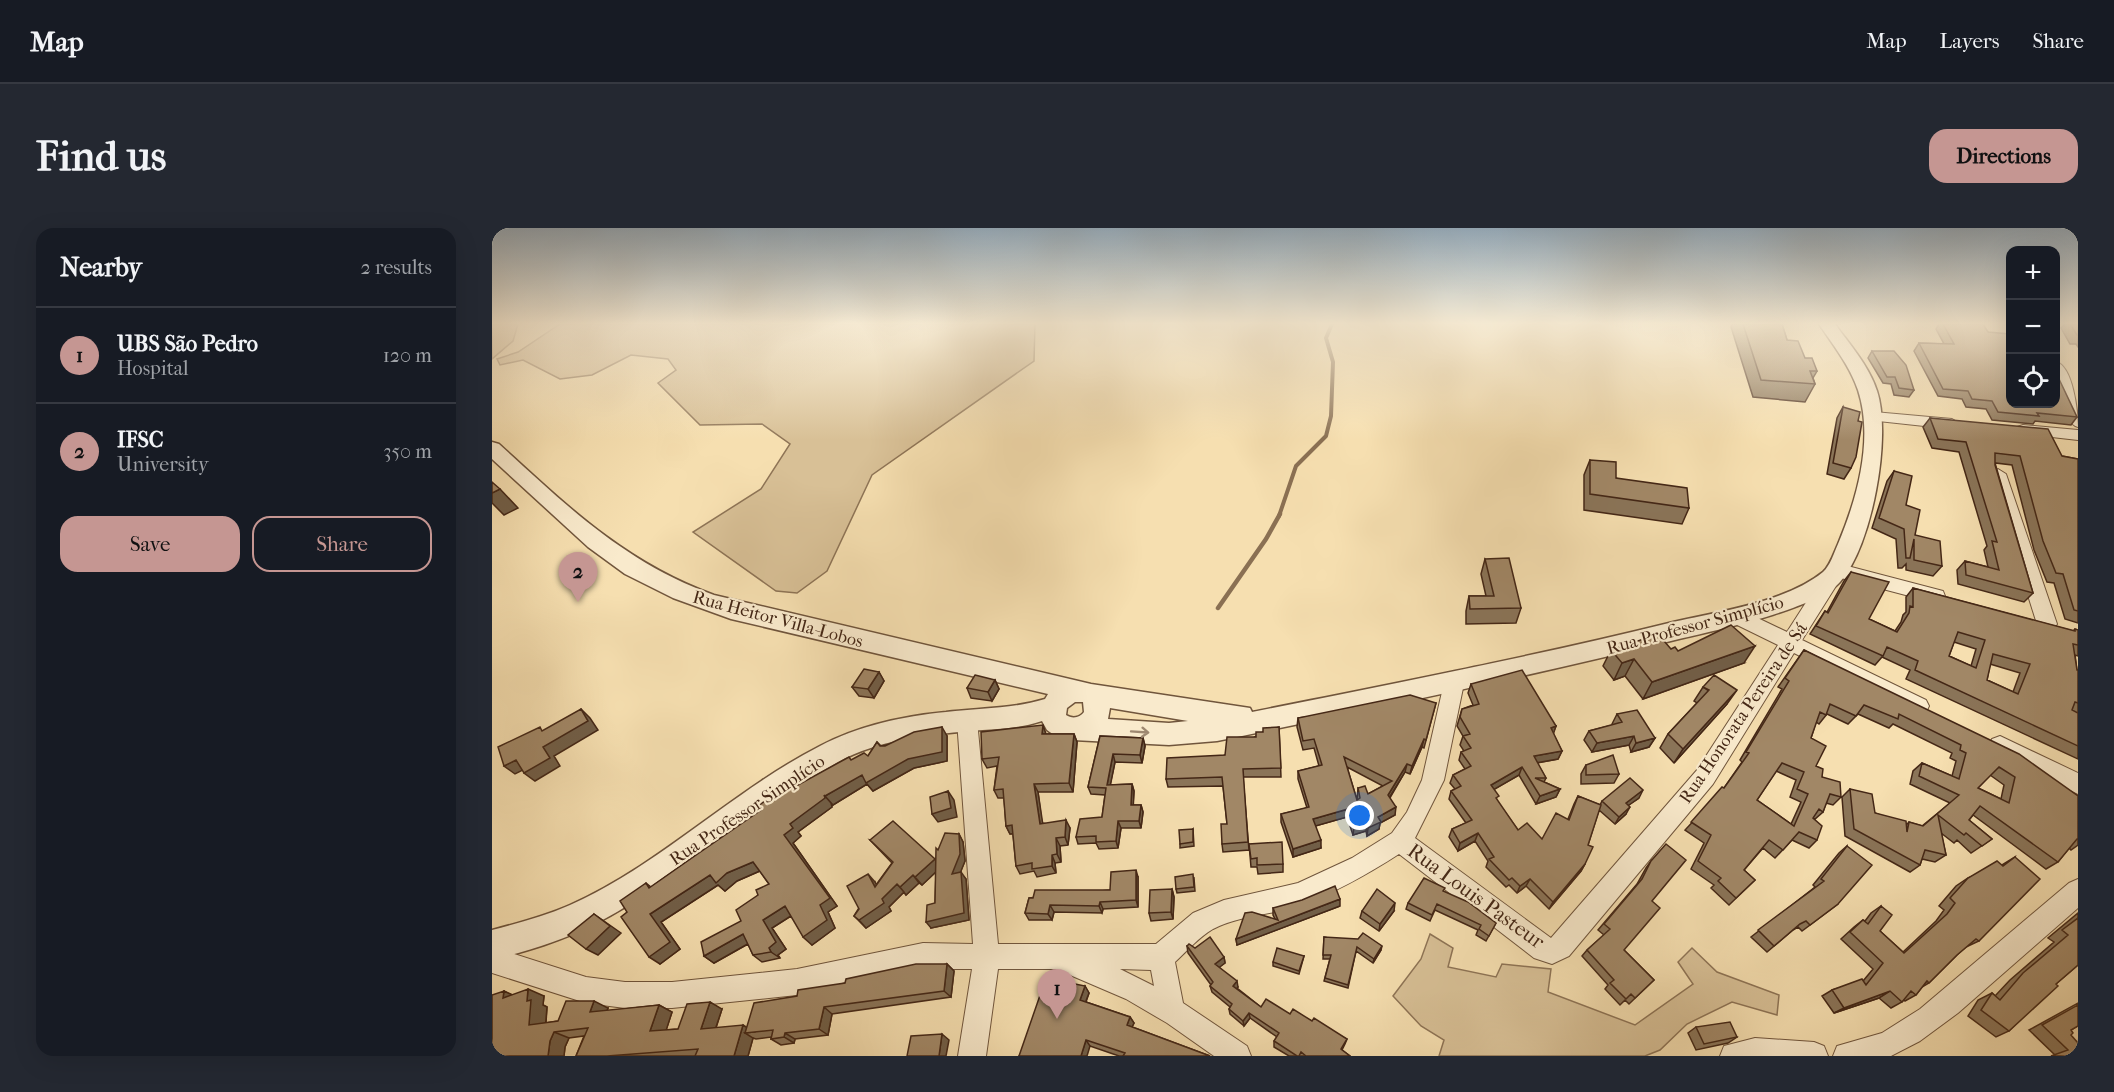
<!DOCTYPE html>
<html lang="en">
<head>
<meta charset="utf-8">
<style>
	:root { --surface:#171b24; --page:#242831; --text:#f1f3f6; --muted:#9ea1a6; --line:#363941; --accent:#c59692 }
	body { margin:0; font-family:"IM FELL French Canon",serif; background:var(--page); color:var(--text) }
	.controls { position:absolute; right:18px; top:18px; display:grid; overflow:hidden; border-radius:12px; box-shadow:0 6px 24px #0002 }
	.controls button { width:54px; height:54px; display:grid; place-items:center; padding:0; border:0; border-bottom:2px solid var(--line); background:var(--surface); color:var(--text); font:30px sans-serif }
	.you { position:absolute; left:868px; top:588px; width:21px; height:21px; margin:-15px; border:4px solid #fff; border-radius:50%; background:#1a73e8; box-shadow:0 0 0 9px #1a73e833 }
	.badge { display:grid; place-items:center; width:39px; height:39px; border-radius:50%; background:var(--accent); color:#111; font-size:20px; font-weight:700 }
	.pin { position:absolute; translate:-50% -50px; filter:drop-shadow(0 2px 3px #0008) }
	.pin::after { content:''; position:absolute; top:32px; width:21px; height:18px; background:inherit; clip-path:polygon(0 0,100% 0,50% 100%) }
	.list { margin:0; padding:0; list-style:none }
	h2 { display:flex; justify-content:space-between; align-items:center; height:78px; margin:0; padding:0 24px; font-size:26px }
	h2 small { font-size:20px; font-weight:400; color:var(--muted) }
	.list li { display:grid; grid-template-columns:39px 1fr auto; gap:18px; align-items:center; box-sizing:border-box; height:96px; padding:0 24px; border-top:2px solid var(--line) }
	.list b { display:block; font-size:22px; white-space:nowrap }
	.list p { margin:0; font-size:20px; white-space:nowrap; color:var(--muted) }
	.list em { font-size:20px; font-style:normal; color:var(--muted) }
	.actions { display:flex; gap:12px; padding:18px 24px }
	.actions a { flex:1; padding:14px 0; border:2px solid var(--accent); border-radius:18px; text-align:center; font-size:21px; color:var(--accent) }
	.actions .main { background:var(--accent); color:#111 }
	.icon { flex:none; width:33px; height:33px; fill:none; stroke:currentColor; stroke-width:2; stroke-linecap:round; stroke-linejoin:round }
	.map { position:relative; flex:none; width:1586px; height:828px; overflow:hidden; border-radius:18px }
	header { display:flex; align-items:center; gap:36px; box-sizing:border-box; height:84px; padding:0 30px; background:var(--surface); border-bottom:2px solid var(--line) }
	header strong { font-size:28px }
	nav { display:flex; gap:33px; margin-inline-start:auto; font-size:21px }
	.intro { display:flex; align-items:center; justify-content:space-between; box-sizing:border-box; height:144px; padding:0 36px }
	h1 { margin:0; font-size:42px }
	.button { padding:15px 27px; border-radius:18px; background:var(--accent); color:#111; font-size:21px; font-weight:700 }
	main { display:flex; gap:36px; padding:0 36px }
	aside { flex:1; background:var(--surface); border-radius:18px; box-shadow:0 6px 24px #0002 }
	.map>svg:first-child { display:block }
</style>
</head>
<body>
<header>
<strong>Map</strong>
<nav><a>Map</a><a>Layers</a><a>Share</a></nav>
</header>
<div class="intro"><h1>Find us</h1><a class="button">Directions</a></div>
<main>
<aside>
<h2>Nearby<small>2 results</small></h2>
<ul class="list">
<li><span class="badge">1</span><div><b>UBS São Pedro</b><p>Hospital</p></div><em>120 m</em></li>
<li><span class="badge">2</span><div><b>IFSC</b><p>University</p></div><em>350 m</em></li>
</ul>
<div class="actions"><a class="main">Save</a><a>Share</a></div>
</aside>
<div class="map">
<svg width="1586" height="828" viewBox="0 0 1586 828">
	<rect width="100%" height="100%" fill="#f6dfb0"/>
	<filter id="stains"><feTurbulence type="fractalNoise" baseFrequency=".00333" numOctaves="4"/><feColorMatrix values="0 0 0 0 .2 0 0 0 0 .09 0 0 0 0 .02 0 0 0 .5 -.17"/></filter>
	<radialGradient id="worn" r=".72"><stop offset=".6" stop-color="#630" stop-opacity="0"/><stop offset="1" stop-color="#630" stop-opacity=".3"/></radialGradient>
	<!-- green -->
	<path fill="#d8c096" stroke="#8e7456" stroke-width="1.5" d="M0,96h26l-5,17 -21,18z
		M68,96h475l-1,37 -162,114 -45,96 -30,22 -21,-2 -83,-59 68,-43 29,-45 -28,-20 -62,1 -42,-42 18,-13 -8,-11 -37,-4 -39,20 -32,4 -37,-19 -23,5 -3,-6 21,-7z
		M938,706l23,14 -5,19 48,10 6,-13 49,5 -3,23 87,33 58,-41 -15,-22 14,-14 25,24 62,23 -2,20 -45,-13 -45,22 -27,26 -15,6h-206l5,-16 -23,-14 -28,-30 28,-37z"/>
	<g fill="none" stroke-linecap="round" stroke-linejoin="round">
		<!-- stream-far1 -->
		<path stroke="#8a7053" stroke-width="4" d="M787,288l17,-50 30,-30 5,-20 2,-54 -7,-24 6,-14"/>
		<!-- stream -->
		<path stroke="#8a7053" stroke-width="4.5" d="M726,380l48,-69 14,-25"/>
		<!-- minor casing -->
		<g stroke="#70553c" stroke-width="2">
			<path id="minor" d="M1564,134c17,4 22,50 22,65 -16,-4 -24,-51 -22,-65z
				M1382,184l78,7 8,5 -8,5 -83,-9 -3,-3z
				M1531,197l55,5v10l-61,-7 -2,-3 2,-3z
				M1506,241l8,5 51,150 -3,5 -7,2 -7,-2 -3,-5 -47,-150z
				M1344,335l107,28 2,5 -2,5 -7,2 -95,-25 -39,62 124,60 3,6 -3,6 -7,3 -7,-3 -118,-59 -81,131 -144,172 -17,8 -18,-6 -135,-104c-31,20 -63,38 -98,51 -28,10 -61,10 -88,24 -14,8 -26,22 -38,33l8,41 64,43 4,10h-37l-47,-33 -41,-24 -70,-30h-58l-12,87h-28l14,-87h-49l-126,26 -125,13h-47l-39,-5 -94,-30v-26l94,30 39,5h47l125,-13 126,-26 50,1 -16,-224 3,-6 7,-3 7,3 3,6 21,224h158l37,-31 31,-13 74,-17 54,-25 40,-25 15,-21 15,-32 22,-97 3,-6 7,-2 7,2 3,6 -20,97 -29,58 136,100 146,-168 81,-125 -49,-24 -3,-5 3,-5 7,-2 7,2 44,21 43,-67zM628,741l31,1 3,16z
				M1508,508l78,37v21l-86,-43 -3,-6 3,-6z
				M1586,651v29l-120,105 -38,28 -29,15h-58l4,-10 45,-13 38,-24 149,-126z
				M1263,810l59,4 10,4 4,10h-108l4,-10z"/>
		</g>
		<!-- tertiary casing -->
		<g stroke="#70553c" stroke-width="3">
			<path id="tertiary" d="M1327,96h16c15,21 34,42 42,67 15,45 -5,156 -37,191 -24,27 -123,48 -161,57 -153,38 -307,70 -462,102l-48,4 -96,-5 -19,-5 -7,-5 -5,-9c-24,8 -46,8 -72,10 -44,4 -92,9 -132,31 -86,47 -156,117 -243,162 -33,17 -68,27 -103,36v-30c27,-7 53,-14 78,-25 90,-40 162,-114 250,-159 38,-20 83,-30 126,-34 34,-4 66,-3 99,-13l3,-5 -317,-75 -58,-21 -48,-24 -37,-27 -96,-88v-17l7,2c68,62 126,119 215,151l377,89 159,24 2,4c139,-28 279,-55 417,-89 46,-11 116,-20 154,-51 7,-6 11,-19 15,-28 19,-45 36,-105 20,-154 -8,-24 -25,-45 -39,-66zM583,474h8l1,10c-4,6 -12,7 -18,3l1,-7zM618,480l78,13 -19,2 -61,-4z"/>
		</g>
		<!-- minor -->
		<use href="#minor" fill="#f9eacc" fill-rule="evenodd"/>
		<!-- tertiary -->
		<use href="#tertiary" fill="#f9eacc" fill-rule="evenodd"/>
	</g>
	<!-- wall -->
	<path fill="#8a7458" stroke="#442716" stroke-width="1.5" fill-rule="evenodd" d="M1240,96h50l5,16 30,31 -4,7 2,6 -10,18 -52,-5 -22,-70z
		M1447,96h39l10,8 89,85 -6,8 -36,-4 -2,3 -41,-4 -6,-11 -20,-2 -4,-8 -24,-3 -24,-45 5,-8 25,1 -8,-15z
		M1573,96h13v23l-2,-3h-6l-9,-16z
		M1380,123l42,39 -5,7 -15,-2 -3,-11 -8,-1 -15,-25z
		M1351,179l8,61 -7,11 -17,-5 10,-56z
		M1438,190l132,38 16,3v164l-13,-4 -11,-36 -7,-1 -13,-32 -22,-85 -17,-2 38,130 -9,9 -66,-18 -1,-14 8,-9 23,6 -4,-17 3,-4 -28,-94 -27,-4 -9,-21z
		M1098,232l26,18 73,30 -7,16 -98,-14v-35z
		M1402,243l12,34 9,30 27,31 -9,10 -27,-6v-6l-4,4h-4l-2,-29 -24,-11 15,-47z
		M993,331l36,49 -5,15 -50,1v-13l3,-15h17l-5,-22z
		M1359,344l18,47 26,12 6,-9 2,-7 3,-3v-15l7,-9 160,43 2,-2 3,1v26l-3,-1 2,15h1v89l-172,-80 4,-9 -28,-13 -7,8 -65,-31 15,-23 2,1 17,-31zM1462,414l22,7 -5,17 -22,-10zM1498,436l30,9 -7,19 -26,-12z
		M1179,421l7,2 66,12 -101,36 -18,-23 -11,4 -11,-14 8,-16z
		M1312,422l274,146v49l-7,5 -2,-2 -11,14 -12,7 -73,-54 -4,5 23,19 -21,14 -14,-13 -3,3 -13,-10 5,22 -11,7 -13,-3 -2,6 -10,7 -65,-36 -3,-39 8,-8 25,24 31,12 3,-3 13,4 28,-23 -40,-19 3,-13 9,-8 30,13 4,-15 -6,-3 2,-5 -59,-29 -4,4 -31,-14 -10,10 -21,-10 -8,10 -3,-2 -5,16 5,28 6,11 19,20 -8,8 -7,-2 -3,9 -8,7 -2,-1 4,22 -8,8 -17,-8 -17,18 -12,-10 -19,22 11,10 -26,25 -18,-17 3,-3 -23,-16 13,-26 -19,-13 39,-42 18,-26 -2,-2 42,-71 -4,-2zM1284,543l20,9 -6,17 11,5 -10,22 -34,-24zM1498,547l14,10 -3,14 -23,-11z
		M387,444l5,9 -10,17 -15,-2 -7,-9z
		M503,452l4,9 -7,12 -21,-3 -4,-10z
		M979,456l85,42 -3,7 9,18 -4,8 -21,4 9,15 -2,4 16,7 -4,8 -20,7 -17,-29 -25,14 3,12 21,29 24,9 26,-20 6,-15 4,-8 22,9 2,-4 37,-3 -11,7 -2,9 -11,10 -16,-14 -11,35 -3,19 -4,7 -32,38 -23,-23 -9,7 -8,-8 -3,2 -20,-20 2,-6 -13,-20 -17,10 -9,-14 3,-8 14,-6 -17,-24 2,-8 4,-2 -5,-6 3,-8 12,-6 -6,-9 2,-8 3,-1 -4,-6 3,-9 -6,-10 5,-17 11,-4 -5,-12z
		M1211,459l24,17 -53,59 -14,-15 8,-14 29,-31 -3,-2z
		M944,475l-12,45 -2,-1 -12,27 -5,-2 -15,26 5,17 -15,8 -1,6 -12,7 -1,-5 -13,4 -6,-18 -32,9 6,22 -28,9 -12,-35v-8l26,-6 -9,-29v-8l21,-5 -5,-18 -11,2 -6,-23 1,-9zM855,539l36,19 -15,8 -10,-6 -1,12z
		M1125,486l38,24 -6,9 -18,5 -2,-7 -37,7 -8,-12 5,-9 24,-6 -1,-1z
		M787,499l2,50h-38l6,73 -26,2 -1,-8 5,-20 -4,-38 -55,1 -2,-8 59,-24 38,-23z
		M554,506h28l3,8 -4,50h-35l4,31 28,5 -2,17 -8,1 1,16 -6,1 1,10 -19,4 -3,-6 -14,3 -4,-8 -3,-32h-3l-4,-8 -2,-28h-6l-4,-8 3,-24 -10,2 -5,-9z
		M455,508v25l-33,7 -41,23 -6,-7 -34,21 -2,-2 1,4 -34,25 3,4 -8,7 44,63 -9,6 7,16 -23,17 -21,-29 -19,12 14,21 -8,6 2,3 -18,4 -9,-7 -5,-11 -34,19 -10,-7 37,-35 17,-26 11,-11 -9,-13 -23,10 -12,10 -7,-6 -57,37 19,27 -20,15 -33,-52 19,-29 5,4 136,-96 81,-35 9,-14 4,4z
		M608,508l43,2 2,8 -3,17 -27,-1 -5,23 22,-1 2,7 -1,14h8l2,7 -2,16h-20l-3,20 -19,1 -3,-6 -18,1 -2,-7 26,-20 3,-22 -14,-1 -3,-7z
		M1094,537l33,9 -5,9 -33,1v-10z
		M701,601l1,17 -14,2v-4z
		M467,606l4,8 2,19 -5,12 6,6 3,41 -38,8 4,-25 1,-31 -14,13 -3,-2 -13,12 -2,-3 -15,15 2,4 -25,17 -12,-12 21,-34 1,3 16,-22 -22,-23 65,19 1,1 2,-10z
		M757,616l34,20v8l-25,2 -1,-7h-6z
		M1355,618l-9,58 -36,27 -4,-4 -5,3 -26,22 -16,-15 64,-50 -2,-2 26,-32z
		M1523,629l-36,84 -13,6 -9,8 -28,28 -7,4 -6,8 -11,6 -1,-1 -2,2 -11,6 -12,-10 -45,15 -12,-17 10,-6 31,-9 10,-12 -32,-30 13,-12 9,-7 2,1 6,-8 10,-7 -1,25 23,21 33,-31 8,-11 -5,-4 17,-20 12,-8 34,-13z
		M1159,633l1,40 -28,49 30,30 -25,24 -4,-4 -5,5 -15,-16 3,-4 -26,-29 5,-6 17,-15 -6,-5 39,-46 9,-16z
		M646,649v30l-35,2 -1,4 -48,-1 -2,8h-23l-4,-7 4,-15 81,-8z
		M702,650l1,13 -18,2 -1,-4z
		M680,661l2,8 -1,22 -22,2 -2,-8z
		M951,663l53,32 -10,18 -10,-6 2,-5 -43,-20 -5,11 -24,-12 2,-6z
		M848,678l-103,39 -1,-6 39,-20 -2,-4v-7z
		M870,683h32l-15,20 -19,-13z
		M1586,685v52l-22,19 -47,47 -13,6 -28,-21 10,-16 14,-7 3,3 15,-16 44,-38 -6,-4z
		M832,709l57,13 -8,13 -17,-12 -8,37 -24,-7 6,-22h-7z
		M695,718l37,11 1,6 -6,4 19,20 -1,1 24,19 29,7 22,7 35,18 -2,5 -3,6 8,6h-61l-15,-9v-6l3,-4 -27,-19 -6,8 -14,-12 -1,-5 1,-2 -18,-15 -2,-6 1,-1 -23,-32z
		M812,728l-5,18 -26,-8v-4z
		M455,736l7,7 -3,26 -119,17 -4,21 -33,4 -1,4 -13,2 -10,-6v-2l-15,2 -3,-1 -5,18h-172l8,-20 -15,2 -4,9 -1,9h-72l12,-65 8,4 32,1 -1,9 4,2 -1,16 12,-2 50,-13 -1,3 52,-6 13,7 -6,18 12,-1 44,-20 -6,19h31l50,-32 48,-13z
		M593,758l4,7 -3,9 44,15 4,6 -2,4 78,29h-91l-29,-10 -71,10z
		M1586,775v23l-7,4v5l7,21 -23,-1 -26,-25z
		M1204,799l41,10 -9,6 -32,7 -8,-17z"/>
	<!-- shaded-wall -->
	<path fill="#715e47" stroke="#442716" stroke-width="1.5" d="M8,261l18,19 -14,7 -12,-12v-10z
		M1263,418l-11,17 -101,36 9,-17z
		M1142,431l-9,17 -11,4 8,-17z
		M387,444l5,9 -10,17 -6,-9z
		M503,452l4,9 -7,12 -4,-9z
		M1245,462l-10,14 -53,59 9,-14z
		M89,481l9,9 8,12 -44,26 6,10 -25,15 -11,-8 19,-26z
		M551,497l3,9h-4z
		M1064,498l-3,9 -2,-7z
		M450,499l5,9v25l-33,7 -41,23 -6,-7 -34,21 -8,-9z
		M582,506l3,8 -4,50 -4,-9z
		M1142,508l-5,9 -37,7 5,-9z
		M651,510l2,8 -3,17 -2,-8z
		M1163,510l-6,9 -18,5 5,-9z
		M932,511l-2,8 -12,27 2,-8z
		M1070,523l-4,8 -28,5 4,-8z
		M621,526l2,8 -6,30 -2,-7z
		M24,532l11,8 -12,6 -11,-8z
		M915,536l-2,8 -19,31 2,-8z
		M1030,539l-3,8 -31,18 3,-8z
		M542,556l4,8 6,40 -4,-8z
		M640,556l2,7 -1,21 -2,-7z
		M1068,561l-4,8 -20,7 4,-8z
		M1151,562l-4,8 -17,12 4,-7z
		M456,563l6,9 3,17 -19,5 -6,-8z
		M332,567l7,8 1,4 -34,25 3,4 -8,7 44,63 -9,6 7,16 -23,17 -9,-8 -19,-102 6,-11z
		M649,577l2,7 -2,16 -2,-7z
		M904,579l-1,8 -15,8 -1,6 -12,7 1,-8 10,-11z
		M1138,579l-4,7 -11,10 4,-7z
		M856,581l-1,8 -35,10 1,-8z
		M574,592l4,8 -2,17 -3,-8z
		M626,593l3,7 -3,20 -2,-7z
		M875,595l-1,8 -13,4 1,-8z
		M520,597l4,8 -6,1 -4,-8z
		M986,605l-3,8 -17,10 2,-8z
		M467,606l4,8 2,19 -8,20 -5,-7z
		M564,610l4,8 1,16 -4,-8z
		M829,612v8l-28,9v-8z
		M560,627l3,8 1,10 -4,-7z
		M443,631l6,8 -19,18 -7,-8z
		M261,634l9,8 -25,11 -12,10 -7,-6 -57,37 19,27 -20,15 -11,-7 1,-43 60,-39 17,-2z
		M1093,636l-4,7 -32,38 4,-7z
		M644,642l2,7v30l-2,-7z
		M469,644l5,7 3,41 -38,8 -5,-6z
		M376,646l7,8 7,13 -7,-8z
		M421,647l6,8 -13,12 -6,-8z
		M1038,651l-4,7 -9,7 3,-7z
		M405,656l7,8 -15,15 2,4 -25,17 -7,-8z
		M680,661l2,8 -1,22 -2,-7z
		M848,671v7l-103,39 -1,-6z
		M608,674l3,7 -1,4 -3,-7z
		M903,675l-1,8 -15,20 1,-7z
		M558,677l4,7 -2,8 -4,-6z
		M293,678l9,8 -22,14 14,21 -8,6 2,3 -9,-6 -2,-4 -6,-28z
		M102,686l27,19 -23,22 -12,-6z
		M251,706l10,7 -39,22 -10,-7z
		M890,718l-1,4 -8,13 1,-4z
		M732,729l1,6 -9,7 -1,-6z
		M455,736l7,7 -3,26 -7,-6z
		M745,753l1,6 -4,5 -1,-6z
		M593,758l4,7 -5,13 -4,-6z
		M36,761l16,7 -1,9 4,2 -2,24 -16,-6 -2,-24z
		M12,763l15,7h-16z
		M1398,763l-11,7 -45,15 10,-5z
		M102,773l14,7 -4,11 -14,-7z
		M218,774l12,7 -9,27 -12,-7z
		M167,777l13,7 -8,25 -14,-6z
		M332,779l8,7 -4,21 -9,-6z
		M757,785l1,5 -6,8 -1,-5z
		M638,789l4,6 -4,8 -3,-6z
		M251,797l11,7 -9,1 8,5 -5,18h-14z
		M62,804l15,6 -4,9 -1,9h-16l2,-15z
		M293,805l10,6 -1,4 -10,-6z
		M450,806l7,6 -3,16h-7z
		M594,812l4,6 -3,10h-6z"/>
	<!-- building -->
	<path fill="#a18766" stroke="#442716" stroke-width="1.5" fill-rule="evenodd" d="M1251,96h39l5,16 11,1 7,17h7l5,13h-7l5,13 -54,-4z
		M1451,96h40l5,8 22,2v70h45v-25h4l18,38 -40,-4 2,3 -41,-4 -6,-11 -20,-2 -4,-8 -25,-2 -24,-46 35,1z
		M1578,96h8v11h-1z
		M1380,123h22l12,14 8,25 -15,-2 -4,-11h-8z
		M1351,179l17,5 -2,9 4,1 -6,35 -5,11 -18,-5z
		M1438,190l118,11 14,27 16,3v152l-4,-1 -11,-36 -7,-1 -13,-32 -23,-85 -25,-3v12l38,128 -67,-18 -1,-14 34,9 -7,-29 5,1 -31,-100 -28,-3z
		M1098,232l26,2v16l71,10 2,20 -99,-14z
		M1402,243l18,5 -6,29 14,5 -5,25 25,6 2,25 -28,-6v-21l-4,19h-4l-2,-29 -25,-11z
		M0,254l8,7 -8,4z
		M1017,330l12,50 -51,1 -1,-13h25l-9,-37z
		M1359,344l38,10 -20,37 28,13 12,-19 1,-7 3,1v-19l162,43v-2l3,1v15l-5,-1 4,26h1v33l-3,-1 -3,8 6,3v33l-163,-76 3,-9 -31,-14 -4,9 -67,-30 9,-15 3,2zM1466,404l27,8 -9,28 -27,-12zM1501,426l37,10 -12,30 -31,-14z
		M1239,397l24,21 -103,36 -18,-23 -12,4 -11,-13 47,-16 13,15 4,-2 3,4z
		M1312,422l215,104 59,42v43h-1l-19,23 -78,-56 -11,14 23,19 -10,7 -16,-13 -2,2 -26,-20 8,40 -21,-5 -5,15 -66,-36 -4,-40 22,5 3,19 31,8 1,11 2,-10 14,4 36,-31 -40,-19 3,-13 37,16 7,-26 -6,-3 1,-5 -62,-31 -1,5 -34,-14 -8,11 -26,-12 -4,11 -6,-3 -9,26 15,8 -10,20 7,3 -1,8 18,5 1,15 -11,-3 -7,18 -4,-3 -6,9 9,8 -5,14 -18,-8 -16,18 -14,-10 -25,30 11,10 -19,18 -18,-17 3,-3 -23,-17 13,-26 -20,-13 31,-35 2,1 25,-35 -3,-1 43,-71 -4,-3zM1290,535l22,9 -7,17 11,5 -14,32 -37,-26zM1507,539l16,10 -6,26 -31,-15z
		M372,441l15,3 -11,17 -16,-2z
		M1030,442l34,56 -5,2 11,23 -28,5 12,22h-11l25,11 -20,7 -18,-29 -31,18 8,11 -3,2 22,32 9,-7 15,16 14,-26 13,7 9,-24 23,9 -13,40 5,2 -8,17 -32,38 -23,-23 -10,7 -8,-8 -3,2 -20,-21 5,-2 -16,-24 -18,10 -8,-14 20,-9 -21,-29 10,-5 -8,-11 18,-9 -10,-14 10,-4 -8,-12 7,-2 -10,-17 2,-8 17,-5 -8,-20z
		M483,447l20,5 -7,12 -21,-4z
		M1222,447l23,15 -54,59 -15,-15 41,-44 -6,-3z
		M918,467l26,8 -10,37 -2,-1 -12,27 -5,-2 -19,31 8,12 -18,10 3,5 -13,6 -1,-5 -13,4 -6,-18 -35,10 8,21 -28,9 -12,-35 28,-7 -11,-36 24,-6 -8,-26 -11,2 -5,-23zM852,529l48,24 -24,13 -3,-8 -7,2 2,10 -3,2z
		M89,481l7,12 -45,26 7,11 -26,15 -8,-13 -12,6 -6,-19 42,-20 2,4z
		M1145,482l18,28 -19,5 -2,-7 -37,7 -8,-12 33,-9 -5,-8z
		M551,497l-1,9h32l-5,49 -35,1 6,40 26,-4 -1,17 -9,1 1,16 -5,1v11l-20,3v-6l-16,3 -4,-41 -6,1 -3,-37 -9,1 5,-33 -17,2 -1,-27z
		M450,499v25l-34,7 -42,24 -4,-8 -37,21 -1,-1 1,3 -35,26 3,4 -9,7 46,63 -10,7 7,15 -24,17 -18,-31 -22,14 13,22 -7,6 2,4 -18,3 -10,-21 -39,22 -3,-14 40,-21 -5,-11 22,-15 -2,-5 13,-6 -16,-22 -26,11 -11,10 -6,-8 -60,39 20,28 -21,15 -28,-40 6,-5 -7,-11 26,-18 3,5 50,-35 62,-43 -3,-4 26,-19 3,4 62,-34 2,3 13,-7 4,3 9,-14 3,4h5l29,-14z
		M787,499l2,41 -38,1 5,73 -26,2 -1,-20h6l-5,-47 -56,2 1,-21 58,-3 2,-18h29v-5h7v-4z
		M608,508l43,2 -3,17 -27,-1 -6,31 25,-1 -1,21h10l-2,16h-21l-2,20 -20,1v-6l-20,1 4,-18 22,-2 4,-29 -18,-1z
		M1121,527l6,19 -33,1v-10z
		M1138,550l13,12 -17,13 4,4 -11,10 -17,-16z
		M456,563l3,17 -19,6 -2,-17z
		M401,593l42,38 -20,18 -2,-2 -13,12 -3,-3 -15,15 2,4 -25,17 -5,-4 5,-7 -12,-23 21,-12 7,13 18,-25 -23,-22z
		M701,601v13l-13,2 -1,-14z
		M453,605l14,1 1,20 -8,20 9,-2 3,41 -38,9 1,-17 8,-2 1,-55 2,2z
		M790,614l1,22 -26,1v-7l-6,1 -2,-15z
		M1174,616l20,16 -34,41 8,7 -36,42 30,30 -19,18 -4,-4 -5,5 -16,-16 4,-3 -27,-30 23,-21 -6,-5 38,-45 9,-18z
		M1355,618l25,19 -34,39 -28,21 -4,-4 -6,3 -26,22 -16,-16 66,-49 -3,-2z
		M1523,629l25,22 -61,62 -3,-2 -19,16 -28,28 -2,-2 -11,14 -5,-4 -9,11 -12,-11 -46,17 -12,-18 30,-11 4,6 17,-22 -33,-31 13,-12 5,4 13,-18 11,9 -12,16 24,22 43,-39 8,-11 -5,-5 18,-20 29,-17 6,5z
		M644,642v30l-36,2 -1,4 -49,-1 -2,9 -23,-1 4,-15h4l2,-8h75l1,-18z
		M701,646l1,13 -18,2 -1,-12z
		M932,650l21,10 -2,3 25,11 28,21 -7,13 -10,-7 2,-4 -44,-21 -5,11 -24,-12z
		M843,658l5,13 -104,40 9,-26 7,-1 26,8 -5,-12 29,-8z
		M680,661l-1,23 -22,1 1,-23z
		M885,661l18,14 -15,21 -18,-13z
		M102,686l16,12 -24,23 -18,-14z
		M1586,690v47l-22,19 2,2 -49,45 -28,-21 11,-17 8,7 23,-27 45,-38 -6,-5z
		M871,705l19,13 -8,13 -17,-12 -9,38 -23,-7 6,-23h-8l1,-18 34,2z
		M718,709l14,20 -9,7 22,17 -4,5 28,21 5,-8 24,15 3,-5 19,12 2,-3 33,21 -6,10 9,7h-44l-5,-4 -2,4h-2l-23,-15 5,-8 -30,-20 -6,8 -14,-12 3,-5 -22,-18 3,-4 -26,-36 2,-2 6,4z
		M785,720l27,8 -5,15 -26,-9z
		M424,736h31l-3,27 -120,16 -5,22 -34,4 -1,4 -13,2 2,-9 -28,3 9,-30 43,-7 1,-6 47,-7 1,-4z
		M554,750l39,8 -5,14 50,17 -3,8 83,31h-87l2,-3 -39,-13 -5,16h-62z
		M36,761l-1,12 4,-1 -2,25 29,-4 8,-20h28l-4,11 69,-7 -9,26 28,-2 9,-25 23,-2 -9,27 42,-4 -9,31h-39l3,-7 -91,7h-31l12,-28 -34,4 -4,9 -2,15h-56v-61l12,-4 -1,7z
		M1586,777v21l-7,4 2,3 -2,2 7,8v13h-27l17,-6 -26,-25z
		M1238,794l7,15 -33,7 -8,-17z
		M450,806l-3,22h-32l4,-20z"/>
	<!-- one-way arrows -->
	<defs><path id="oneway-shaft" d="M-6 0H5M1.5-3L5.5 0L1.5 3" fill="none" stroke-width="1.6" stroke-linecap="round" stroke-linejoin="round" transform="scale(1.5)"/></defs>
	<use stroke="#9e8871" href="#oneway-shaft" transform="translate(648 504) rotate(4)"/>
	<!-- sky -->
	<linearGradient id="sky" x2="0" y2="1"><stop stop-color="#95acbd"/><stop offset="0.45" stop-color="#fbf1db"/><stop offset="1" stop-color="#fbf1db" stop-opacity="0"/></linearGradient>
	<rect width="1586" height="212" fill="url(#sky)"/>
	<g text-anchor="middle" stroke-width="4.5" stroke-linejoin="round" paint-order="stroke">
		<!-- street labels -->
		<g font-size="18" fill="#442716" stroke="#f9eacc">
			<text transform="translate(286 391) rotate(15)" y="6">Rua Heitor Villa-Lobos</text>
			<text transform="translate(1203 397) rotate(-15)" y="6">Rua Professor Simplício</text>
			<text transform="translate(1251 485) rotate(-56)" y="6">Rua Honorata Pereira de Sá</text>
			<text transform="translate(255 582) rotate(-34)" y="6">Rua Professor Simplício</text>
		</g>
		<!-- near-street labels -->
		<g font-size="21" fill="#442716" stroke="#f9eacc">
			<text transform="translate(984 668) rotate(36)" y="7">Rua Louis Pasteur</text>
		</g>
	</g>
	<rect width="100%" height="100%" filter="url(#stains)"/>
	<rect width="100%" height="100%" fill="url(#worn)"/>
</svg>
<div class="controls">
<button>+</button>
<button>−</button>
<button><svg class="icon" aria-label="locate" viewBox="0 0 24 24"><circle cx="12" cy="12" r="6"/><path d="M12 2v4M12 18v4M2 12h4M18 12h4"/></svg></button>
</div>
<div class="you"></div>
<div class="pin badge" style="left:565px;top:791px">1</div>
<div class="pin badge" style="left:86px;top:374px">2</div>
</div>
</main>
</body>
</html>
